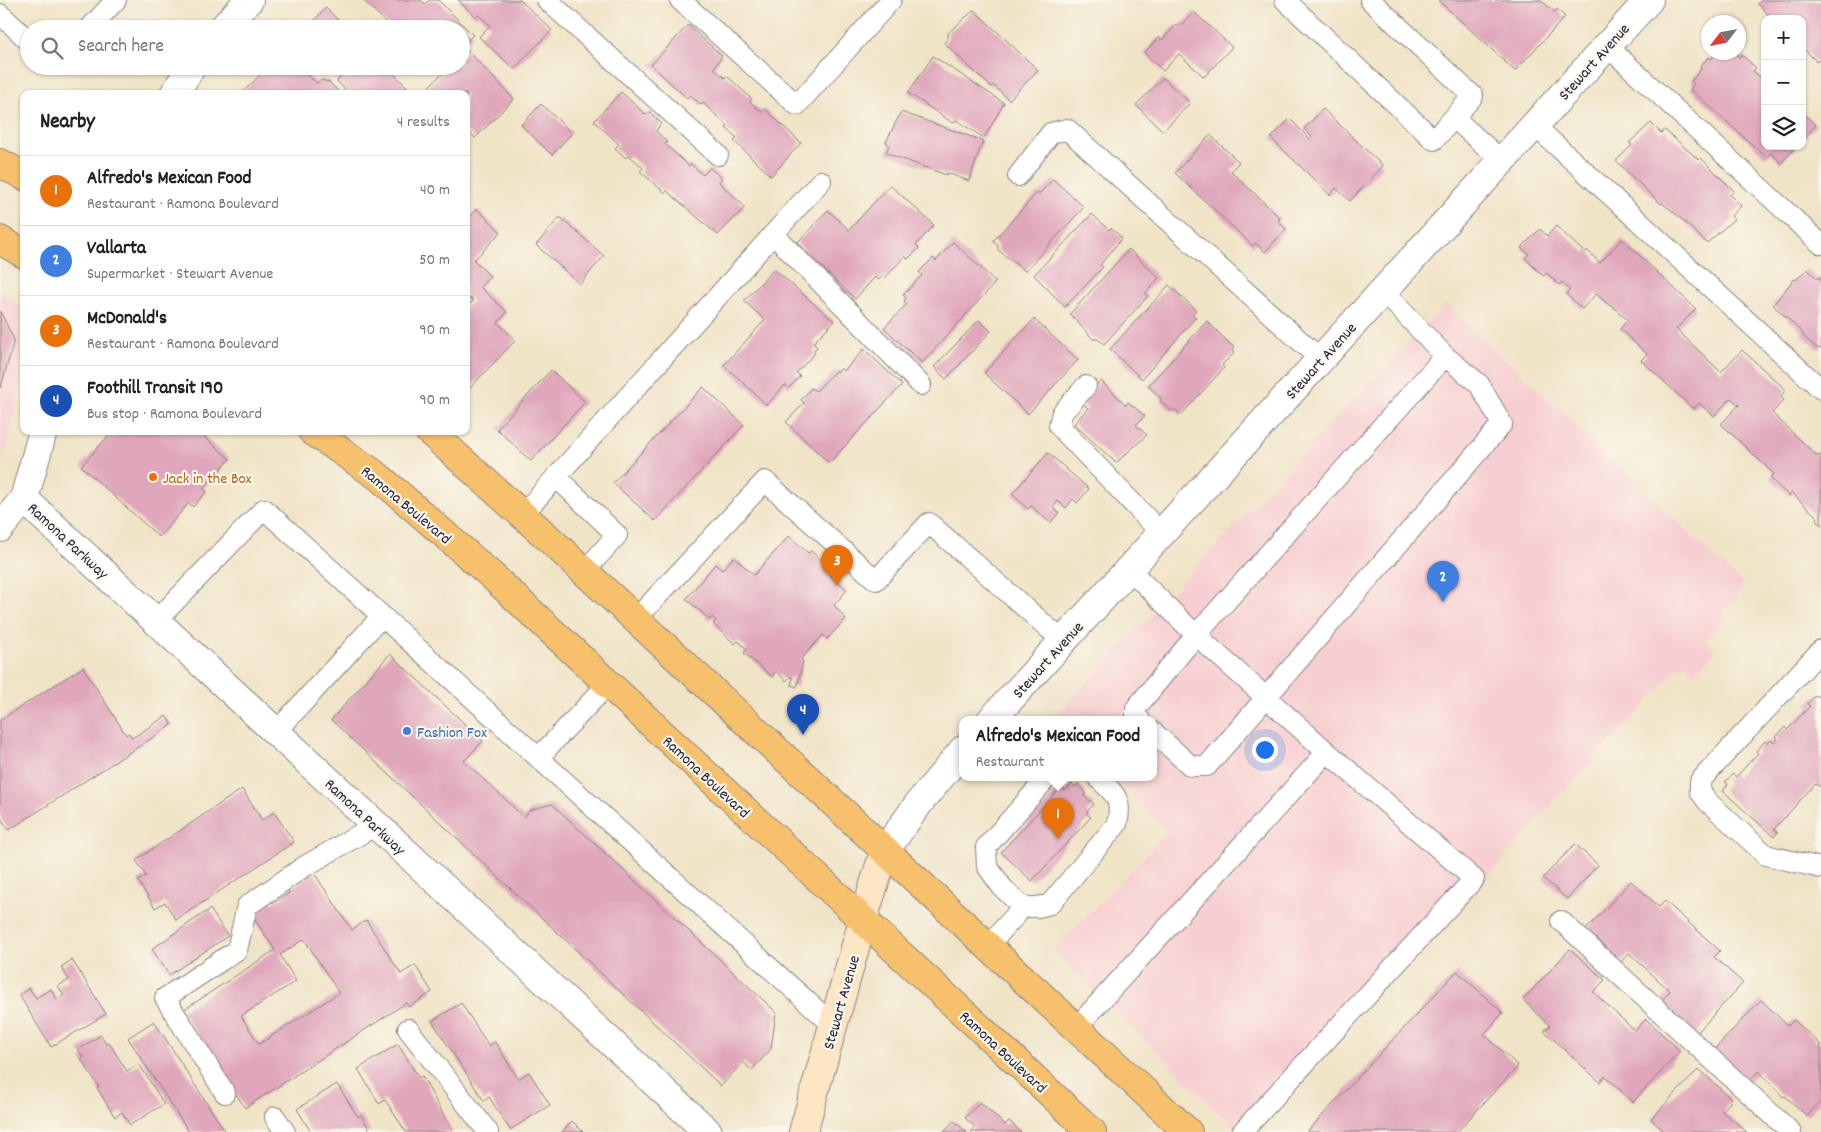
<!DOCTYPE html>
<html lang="en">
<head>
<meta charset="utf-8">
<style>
	:root { --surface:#fff; --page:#f2f2f2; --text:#222; --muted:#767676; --line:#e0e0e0; --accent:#0f766e }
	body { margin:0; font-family:Dekko,sans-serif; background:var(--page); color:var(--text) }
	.controls { position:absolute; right:15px; top:15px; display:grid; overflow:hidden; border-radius:10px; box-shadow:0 1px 4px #0004 }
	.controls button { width:45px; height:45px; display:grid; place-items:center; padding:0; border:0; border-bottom:1px solid var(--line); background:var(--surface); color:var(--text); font:25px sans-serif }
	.compass { position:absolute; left:1701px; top:15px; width:45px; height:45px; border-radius:50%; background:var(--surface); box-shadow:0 1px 4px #0004; rotate:238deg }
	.you { position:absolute; left:1264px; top:749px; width:18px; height:18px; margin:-12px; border:4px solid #fff; border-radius:50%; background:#1a73e8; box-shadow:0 0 0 8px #1a73e833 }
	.badge { display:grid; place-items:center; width:32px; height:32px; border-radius:50%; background:var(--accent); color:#fff; font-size:16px; font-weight:700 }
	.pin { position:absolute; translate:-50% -41px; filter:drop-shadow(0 1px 2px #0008) }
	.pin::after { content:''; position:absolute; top:26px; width:18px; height:15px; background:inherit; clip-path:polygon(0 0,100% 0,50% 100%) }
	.popup { position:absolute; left:959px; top:716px; width:198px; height:65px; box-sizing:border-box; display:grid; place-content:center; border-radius:10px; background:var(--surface); filter:drop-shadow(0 1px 4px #0005); font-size:16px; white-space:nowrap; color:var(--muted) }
	.popup b { font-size:19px; color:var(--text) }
	.popup::after { content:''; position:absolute; left:50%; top:100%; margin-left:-10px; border:10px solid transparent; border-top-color:var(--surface) }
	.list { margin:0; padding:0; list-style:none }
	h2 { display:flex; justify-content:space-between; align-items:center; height:65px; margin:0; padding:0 20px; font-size:21px }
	h2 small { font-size:16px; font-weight:400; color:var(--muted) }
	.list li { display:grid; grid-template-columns:32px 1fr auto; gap:15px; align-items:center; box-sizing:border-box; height:70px; padding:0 20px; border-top:1px solid var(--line) }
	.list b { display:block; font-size:19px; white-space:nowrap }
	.list p { margin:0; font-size:16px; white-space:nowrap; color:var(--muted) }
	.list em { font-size:16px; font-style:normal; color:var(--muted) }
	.icon { flex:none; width:28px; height:28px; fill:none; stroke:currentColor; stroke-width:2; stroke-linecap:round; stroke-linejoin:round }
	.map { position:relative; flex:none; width:1821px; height:1132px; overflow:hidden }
	.search { position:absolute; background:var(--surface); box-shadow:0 1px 4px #0004; left:20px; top:20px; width:450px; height:55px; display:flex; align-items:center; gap:12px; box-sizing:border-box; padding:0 18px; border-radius:28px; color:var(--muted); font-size:19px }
	.panel { position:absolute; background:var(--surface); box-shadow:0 1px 4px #0004; left:20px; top:90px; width:450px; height:345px; border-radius:10px }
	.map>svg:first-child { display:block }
</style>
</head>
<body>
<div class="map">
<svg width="1821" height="1132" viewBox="0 0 1821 1132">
	<rect width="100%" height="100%" fill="#fbf7ec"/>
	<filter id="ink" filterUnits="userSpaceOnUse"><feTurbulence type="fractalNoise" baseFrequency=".02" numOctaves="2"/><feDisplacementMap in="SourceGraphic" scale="10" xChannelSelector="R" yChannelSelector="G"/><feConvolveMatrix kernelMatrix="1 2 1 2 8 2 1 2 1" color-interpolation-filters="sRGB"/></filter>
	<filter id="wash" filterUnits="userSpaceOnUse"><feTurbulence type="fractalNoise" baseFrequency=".0096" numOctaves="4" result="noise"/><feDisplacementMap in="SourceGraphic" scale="20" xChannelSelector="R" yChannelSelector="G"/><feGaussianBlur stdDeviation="1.12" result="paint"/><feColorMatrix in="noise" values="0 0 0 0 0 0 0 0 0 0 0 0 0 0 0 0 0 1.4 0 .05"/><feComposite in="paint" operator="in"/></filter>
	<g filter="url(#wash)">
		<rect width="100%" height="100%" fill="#f0e4c7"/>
		<!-- built -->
		<path fill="#f7cfd2" d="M0,292l24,16v58l-16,80 -8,13z
			M1446,303l298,282 -23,32 2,3 -18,20 11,11 -21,22 -12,-10 -161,174 -52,61 -232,234 -184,-182 114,-118 -52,-54h37v-58h-92l-5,-5z"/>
		<g id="blocks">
			<!-- building -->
			<path fill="#e0a7bc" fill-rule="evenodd" d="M363,0h58l4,4 5,-4h8l35,35 -10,10 -2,-2v-14h-37l-2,-2 -2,2h-27z
				M458,0h62l32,30 -38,39 -35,-32 11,-12 -12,-10 -2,2z
				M1438,0h103l13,12 3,-3 8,8 -50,54z
				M1762,0h59v58l-5,3 -14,-14v-28h-35l3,-3 -12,-12z
				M326,8l21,21h-41z
				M974,10l64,60 -29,30 -16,-15 -2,2 -47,-44 4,-5v-5z
				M1194,12l38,35 -28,30 -25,-23 -16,17 -19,-18 15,-16 3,3 15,-16 3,2z
				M688,25l34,31 -8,12 11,10 2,-2 25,23 -2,3 12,10 3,-3 36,34 -30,33 -37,-35 3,-3 -11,-10 2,-2 -25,-23 -2,2 -11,-10 -3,3 -36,-33z
				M468,51l46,48 -39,39 -9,-9v-35h-31l-6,-8 21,-19 11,-1v-8z
				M1717,52h17l6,6 2,-3 14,13 -3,3 12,10v65h32l-16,17 -10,-10 -5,4 -76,-68 4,-5 -3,-3 11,-13 -2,-2 9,-9 2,2z
				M933,56l71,47 -20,35 -28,-18 -3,3 -45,-30z
				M269,66h26l22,17 4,-3 8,2 12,12h-100z
				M351,66h35l28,28h-65l-12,-13z
				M1163,78l27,25 -27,28 -27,-26z
				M621,92l25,23 4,-3 11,11 -5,8 11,11 -2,2 24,22 2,-2 12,11 7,-7 12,10 -3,4 26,25 -27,28 -51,-44 -2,2 -25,-22 3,-3 -14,-13 -3,3 -11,-10 4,-4 -25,-23z
				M541,104l31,29 -20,22 -31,-30z
				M1323,109l60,57 -33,35 -14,-13 -6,7 -59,-57 19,-19 20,20 2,-2 -8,-8z
				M901,112l82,29 -14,40 -22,-8 -1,2 -60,-22 3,-8 -3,-3z
				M1802,112l14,13 -14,15z
				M1651,123l10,10 4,-3 34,30 2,-2 33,33 -4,4 11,11 -10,10 3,3 -27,24 -30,-28 -15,-12 -1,1 -45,-43 16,-16 -3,-2z
				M1210,135l29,27 -8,9 49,47 -2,3 8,8 -21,23 -10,-9 -2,3 -78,-73z
				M1053,179l31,28 -59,64 -27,-21v-4l-5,-5 44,-48 2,1z
				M890,185l44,40 -18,20 3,3 -11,11 -3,-3 -20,22 -2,-2 -5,4 -3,-3 -20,22 -58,-56 31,-33 21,20z
				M477,209l24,23 -27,28 16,16 -10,11 27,25 -9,11 18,17 -50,52v-84l7,-7 -2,-3 -5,4v-81z
				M1092,214l17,16 2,-2 11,10 -22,27 3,2 -38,40 -31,-32z
				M560,217l44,39 -24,28 -44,-39z
				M1556,226l29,27 2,-3 13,13 22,-24 74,70 -20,20 45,43 21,-22 44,40 -6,7 4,3 -12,13 45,43 4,-1v70l-5,-5 2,-2 -26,-25 -3,3 -19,-18 4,-4 -53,-50 18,-19 -8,-7 -17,18 -15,-13 -6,6 -52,-49 6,-6 -27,-25 8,-9 -17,-15 -1,1 -14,-12 -14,15 -16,-15 4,-4 -8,-8 -3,3 -12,-12 -4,3 -18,-18 4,-4 -8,-6 19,-19 7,7z
				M953,242l43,40 -74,81 -38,-35 23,-24 -3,-3 2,-3 -3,-3 19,-20 -3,-3 14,-14 3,3z
				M1129,249l30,29 -14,16 3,2 -44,48 -6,-5h-5l-23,-25z
				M774,269l60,52 -21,22 4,4 -4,4 2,2 -19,20 4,3 -11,12 -4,-3 -18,20 -43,-40 41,-45 -21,-19z
				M1807,269l11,10 3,-3v73l-4,-1 -15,-13 1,-2 -30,-28 21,-26 2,1z
				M1169,285l27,25 -4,5 4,2 -54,62 -32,-30z
				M0,311l14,29 -13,47h-1z
				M1034,319l44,41 -50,54 -44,-41z
				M979,320l12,11 -45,48 -12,-12z
				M1207,321l27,27 -2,3 2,2 -12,12 2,3 -43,47 -5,-5 -4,1 -11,-9v-4l-13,-12z
				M864,349l38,36 -73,78 -43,-41 18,-19 -3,-3 10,-12 5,3 20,-21 1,2 4,-3 3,2z
				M551,370l34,32 -54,59 -34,-32z
				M1101,381l25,24 2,-3 17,14 -9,9 11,10 -31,28 -42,-39 14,-16 -7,-6z
				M703,387l41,38 -89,96 -42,-38z
				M113,431h91l-3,3 29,25 -27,30 4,2 -14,16 -4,-4 -30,34 -78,-71z
				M1048,453l41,36 -12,14 -4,-4 -7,9 -8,-7 -5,7 6,5 -9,10 -19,-17 -3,3 -16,-15z
				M789,536l19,17 3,-2 20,18 -3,4 19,17 -13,15 12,14 -19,20 -4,-4 -22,24 2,2 -6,26 -6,-2 2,-7 -3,-1 -4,4 -10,-10 -4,6 -28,-24 3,-4 -9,-8 -3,3 -22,-20 3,-3 -4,-4 -2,3 -24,-21 29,-35 7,6 12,-13 20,18z
				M390,654l93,87 -19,20 60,56 6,-7 22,-6 224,208 -5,37 -19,21 -9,-8 -22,24 -390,-366z
				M83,667l43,68 3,-2 3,5 34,-22 6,9 -163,105 -9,-13v-97z
				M1821,694v93l-6,-3 -41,45 4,3 -4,5 -51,-46 5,-7 -3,-2 8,-8 3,3 22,-24 -2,-2 9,-10 3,2 3,-3 3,3 4,-4 -2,-2 9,-10 2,3 23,-24 -3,-2 9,-9 2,2z
				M1072,784l3,3 3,-3 8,9 -2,3 10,8 -8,9 5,4 -59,64 -31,-29 60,-65 4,4z
				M242,789l20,31 12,-8 20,30 -118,78 -11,-18 -10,6 -17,-27 8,-5 -10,-16z
				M1575,844l23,21 -31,34 -24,-21z
				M314,873l38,57 14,-10 35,54 14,-9 17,27 -23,15 -3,-4 -161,105 -63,-97 93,-61 -24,-36 20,-13 2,2 16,-10 -1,-3zM304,939l35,54 -80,51 -18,-28 55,-35 -16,-26z
				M1631,881l28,26 6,-6 55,50 -6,6 29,26 -48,52 -35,-33 10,-11 -41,-38 -10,11 -35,-32z
				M210,909l18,27 -59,39 -17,-26z
				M1570,949l35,31 -12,12 42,39 11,-12 34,32 -47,51 -28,-26 -5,6 -56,-51 6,-5 -27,-26z
				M72,960l34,54 -55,33 -32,-52 10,-7 7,10 15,-9 6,10 7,-4 -6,-9 11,-6 -8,-13z
				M1457,971l46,42 -19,21 34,32 -61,66h-150z
				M1761,1000l27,26 6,-6 27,25v56l-14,15 -22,-20 -2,1 -24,-26 -12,12 -34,-32z
				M461,1003l28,43 6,-4 23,37 11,-7 21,33 -40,25 -21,-33 -5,4 -52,-80z
				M154,1021l70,109 -3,2h-32l-61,-94z
				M101,1035l5,9 3,-1 18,28 12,-7 25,40 -34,21 -8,-13 -7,5 -18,-29 2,-1 -18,-28 3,-1 -6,-8z
				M398,1044l21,34 3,-2 31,56h-47l-21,-32 -6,4 -21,-35z
				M1699,1069l33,31 -10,11 25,21h-82l-14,-13z
				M337,1084l21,33 3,-2 10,17h-60l-14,-23z
				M980,1102l25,23 4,-4 12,11h-50l4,-5 -10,-9z
				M572,1121l11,11h-21z
				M954,1121l13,11h-24z"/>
		</g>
	</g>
	<g filter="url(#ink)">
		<use href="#blocks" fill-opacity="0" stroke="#898381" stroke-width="1"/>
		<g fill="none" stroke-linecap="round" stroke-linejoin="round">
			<!-- lane casing -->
			<g stroke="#898381" stroke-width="22">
				<path id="lane" d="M547,0l171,155
					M680,0l117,105 94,-105
					M1285,0l149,140 39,-44 -103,-96
					M0,14l29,27
					M89,29l27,-29
					M1607,46l214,198
					M1454,118l48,43
					M1534,125l287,264
					M1018,176l33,-43 16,-4 254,231
					M773,234l148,151
					M1086,386l-24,27 -3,13 102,107
					M556,477l61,58 -33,37
					M522,515l299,-334
					M1129,569l67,66 -60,73v9l4,3
					M635,620l130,-139 111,99 53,-57 134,118
					M156,621l108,-112 569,516
					M1821,650l-121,131v10l7,10 59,54 55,13
					M276,732l106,-116
					M1153,732l38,34h16l295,-342 -23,-40 -34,-28 -62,-65
					M1327,752l-131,-117 249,-279
					M538,758l70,-74
					M1047,778l-61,69 1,19 15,21 10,10 11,10h15l12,-3 67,-80c6,-25 -2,-30 -19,-46
					M1561,921l230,211
					M987,947l36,-40
					M1076,1028l251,-276 147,127 -232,253
					M408,1029l80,103
					M225,1093l-60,-95 72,-48 10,-44 55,-38 74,-43
					M275,1117l10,15"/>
			</g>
			<!-- street casing -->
			<g stroke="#898381" stroke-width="30">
				<path id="street" d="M222,29l27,-29
					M174,94l18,-28
					M24,499l684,633
					M0,528l24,-29 19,-68
					M991,720l658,-720
					M884,852l35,-49 44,-53"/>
			</g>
			<!-- secondary casing -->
			<g stroke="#898381" stroke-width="30">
				<path id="secondary" d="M803,1132l60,-212 21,-68"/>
			</g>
			<!-- primary casing -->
			<g stroke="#898381" stroke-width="30">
				<path id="primary" d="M0,163l24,13
					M0,240l24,14
					M312,431l67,46 113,99 600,556
					M429,431l117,105 642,596"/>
			</g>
			<!-- lane -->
			<use href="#lane" stroke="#fff" stroke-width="20"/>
			<!-- street -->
			<use href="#street" stroke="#fff" stroke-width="28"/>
			<!-- secondary -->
			<use href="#secondary" stroke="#fce6c4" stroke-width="28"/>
			<!-- primary -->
			<use href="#primary" stroke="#f7c06c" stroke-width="28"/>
		</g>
	</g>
	<!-- markers -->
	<circle fill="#e8710a" stroke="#fbf7ec" stroke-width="2" cx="153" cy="477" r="5"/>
	<circle fill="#3f7fe0" stroke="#fbf7ec" stroke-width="2" cx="407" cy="731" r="5"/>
	<g text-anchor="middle" stroke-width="4.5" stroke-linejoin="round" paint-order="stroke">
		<!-- street labels -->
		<g font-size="16" fill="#22223b" stroke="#fbf7ec">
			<text transform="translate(1593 61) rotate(-48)" y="6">Stewart Avenue</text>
			<text transform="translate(1320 360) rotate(-48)" y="6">Stewart Avenue</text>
			<text transform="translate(407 504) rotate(40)" y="6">Ramona Boulevard</text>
			<text transform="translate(69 540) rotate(43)" y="6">Ramona Parkway</text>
			<text transform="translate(1047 659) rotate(-48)" y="6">Stewart Avenue</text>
			<text transform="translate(707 776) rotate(43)" y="6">Ramona Boulevard</text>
			<text transform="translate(366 816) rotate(43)" y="6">Ramona Parkway</text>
			<text transform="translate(840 1002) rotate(-74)" y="6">Stewart Avenue</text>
			<text transform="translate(1004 1051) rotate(43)" y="6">Ramona Boulevard</text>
		</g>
		<!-- food labels -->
		<g font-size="16" fill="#c56008" stroke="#fbf7ec" text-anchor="start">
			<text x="163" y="483">Jack in the Box</text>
		</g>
		<!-- shop labels -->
		<g font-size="16" fill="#366cbe" stroke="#fbf7ec" text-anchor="start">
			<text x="417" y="737">Fashion Fox</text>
		</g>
	</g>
</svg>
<div class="controls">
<button>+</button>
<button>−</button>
<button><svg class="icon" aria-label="layers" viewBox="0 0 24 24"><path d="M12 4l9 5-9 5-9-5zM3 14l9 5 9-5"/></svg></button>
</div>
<svg class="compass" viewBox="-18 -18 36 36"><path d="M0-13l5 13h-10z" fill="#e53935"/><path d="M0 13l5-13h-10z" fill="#767676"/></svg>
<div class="you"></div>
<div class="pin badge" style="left:1058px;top:839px;background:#e8710a">1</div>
<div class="popup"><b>Alfredo's Mexican Food</b>Restaurant</div>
<div class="pin badge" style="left:1443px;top:602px;background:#3f7fe0">2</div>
<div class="pin badge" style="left:837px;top:586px;background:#e8710a">3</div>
<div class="pin badge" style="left:803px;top:735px;background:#1a4fb4">4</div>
<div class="search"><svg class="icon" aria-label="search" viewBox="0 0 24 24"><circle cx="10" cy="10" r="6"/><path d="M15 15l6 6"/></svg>Search here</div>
<section class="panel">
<h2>Nearby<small>4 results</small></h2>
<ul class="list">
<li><span class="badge" style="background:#e8710a">1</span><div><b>Alfredo's Mexican Food</b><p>Restaurant · Ramona Boulevard</p></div><em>40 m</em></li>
<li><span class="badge" style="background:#3f7fe0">2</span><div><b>Vallarta</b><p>Supermarket · Stewart Avenue</p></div><em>50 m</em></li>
<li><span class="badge" style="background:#e8710a">3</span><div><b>McDonald's</b><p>Restaurant · Ramona Boulevard</p></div><em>90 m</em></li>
<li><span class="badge" style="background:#1a4fb4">4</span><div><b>Foothill Transit 190</b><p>Bus stop · Ramona Boulevard</p></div><em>90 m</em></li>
</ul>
</section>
</div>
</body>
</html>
